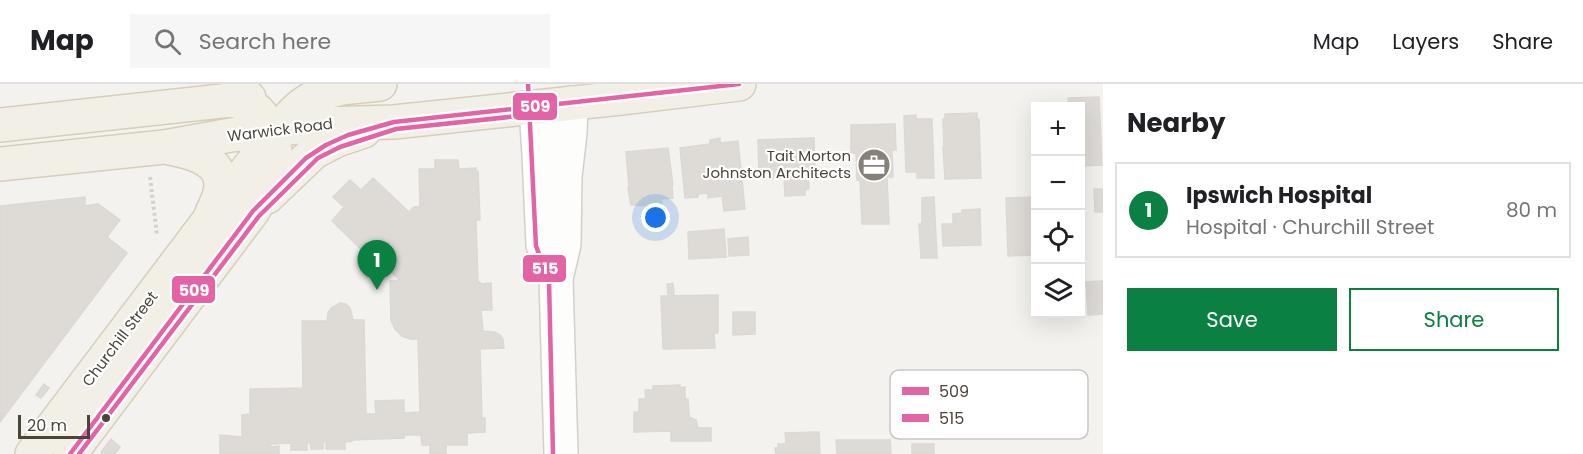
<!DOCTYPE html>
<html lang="en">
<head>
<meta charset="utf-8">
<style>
	:root { --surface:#fff; --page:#f6f6f6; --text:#202124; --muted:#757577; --line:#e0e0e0; --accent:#0b8043 }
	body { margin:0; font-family:Poppins,sans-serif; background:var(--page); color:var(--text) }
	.controls { position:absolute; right:18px; top:18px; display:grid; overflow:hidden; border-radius:0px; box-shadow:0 6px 24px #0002 }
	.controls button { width:54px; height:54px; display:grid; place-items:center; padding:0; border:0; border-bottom:2px solid var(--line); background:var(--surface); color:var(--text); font:30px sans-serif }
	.scale { position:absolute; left:18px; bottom:15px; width:72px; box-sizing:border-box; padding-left:6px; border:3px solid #4b4439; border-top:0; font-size:16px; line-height:21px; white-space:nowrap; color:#4b4439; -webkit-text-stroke:4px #fff; paint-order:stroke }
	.you { position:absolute; left:656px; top:134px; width:21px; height:21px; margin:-15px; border:4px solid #fff; border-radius:50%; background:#1a73e8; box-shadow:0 0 0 9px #1a73e833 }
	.badge { display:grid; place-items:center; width:39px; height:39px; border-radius:50%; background:var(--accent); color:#fff; font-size:20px; font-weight:700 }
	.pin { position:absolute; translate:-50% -50px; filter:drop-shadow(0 2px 3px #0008) }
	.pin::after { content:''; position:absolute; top:32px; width:21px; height:18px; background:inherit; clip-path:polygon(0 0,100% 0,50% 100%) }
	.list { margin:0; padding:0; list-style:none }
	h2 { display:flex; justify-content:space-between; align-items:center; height:78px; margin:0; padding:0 24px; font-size:26px }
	h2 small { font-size:20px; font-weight:400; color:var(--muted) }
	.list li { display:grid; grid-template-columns:39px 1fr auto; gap:18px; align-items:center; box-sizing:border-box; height:96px; margin:0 12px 12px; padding:0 12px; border:2px solid var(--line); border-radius:0px }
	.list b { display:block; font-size:22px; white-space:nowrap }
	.list p { margin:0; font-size:20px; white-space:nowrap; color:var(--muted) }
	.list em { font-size:20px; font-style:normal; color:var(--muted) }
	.actions { display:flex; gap:12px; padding:18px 24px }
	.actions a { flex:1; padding:14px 0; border:2px solid var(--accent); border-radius:0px; text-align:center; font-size:21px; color:var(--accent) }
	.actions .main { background:var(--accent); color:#fff }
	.icon { flex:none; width:33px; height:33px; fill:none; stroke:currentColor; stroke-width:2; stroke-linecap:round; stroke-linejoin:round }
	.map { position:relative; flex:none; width:1103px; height:370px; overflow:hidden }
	header { display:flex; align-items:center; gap:36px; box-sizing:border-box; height:84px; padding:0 30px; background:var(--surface); border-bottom:2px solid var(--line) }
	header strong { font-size:28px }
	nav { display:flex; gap:33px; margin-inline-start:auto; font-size:21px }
	.search { width:420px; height:54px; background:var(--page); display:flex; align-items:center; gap:15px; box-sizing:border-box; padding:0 21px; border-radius:0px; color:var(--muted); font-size:22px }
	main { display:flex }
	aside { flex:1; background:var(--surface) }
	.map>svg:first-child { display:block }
</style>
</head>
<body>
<header>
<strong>Map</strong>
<div class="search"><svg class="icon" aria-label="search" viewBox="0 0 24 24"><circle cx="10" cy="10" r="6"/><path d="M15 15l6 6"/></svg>Search here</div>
<nav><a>Map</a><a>Layers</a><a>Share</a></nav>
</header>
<main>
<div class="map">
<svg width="1103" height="370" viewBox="0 0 1103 370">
	<rect width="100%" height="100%" fill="#f4f2ee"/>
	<!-- building -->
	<path fill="#dedbd6" stroke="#dcd9d4" stroke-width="1.5" d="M1099,13l3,68 -21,1 -1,-60h-11l-1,-8z
		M977,29v6h2l2,59 -36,1 -2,-32h1l-1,-28h2v-5z
		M916,31v4h16l2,59h-17v-6h-11l-2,-56z
		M895,40l1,26h-4l1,27h-6l2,47h-27l-2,-44h-3l-1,-27h-5v-28z
		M720,54v5l18,-2 7,68 -21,2 -2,-15 -14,2v-5l-10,1v3l-13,1 -5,-50 30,-4v-4z
		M814,54l1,32h-7l1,19 -4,1v5l-20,1 -1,-18 -25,1 -1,-39z
		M668,64l5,37 -1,1 1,12 -12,1 1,5 -22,2v-1h-9l-3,-17 1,-1 -3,-35z
		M435,76h23l1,9 17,-1v3h2l2,49h-4l2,62h2v2l11,-1 1,27h-11l2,21 11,1 6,3 3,4 1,9 -24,1 2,69h3v14l-18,1v12h-21v9h-16v-9h-8l-1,-10h-17v3l-52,2v1l-7,1v7h-19v-7h-3v7h-12l-1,-7 -3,1v7h-16v-7l-21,1 1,3 8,-1v8h-59v-19l22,2v-22l8,-1v-25l53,-1 -1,-67h25l1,-8 3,-5 9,-5 6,1 4,4 3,12h11l2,94h10l-1,-13 29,-1v13l16,-1 -2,-73h-7l-9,-3 -7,-7 -4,-9 -1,-39 10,-1 -29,-26 -2,3 -37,-36 12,-14 -11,-10 17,-17 11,10 12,-12 36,34 5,-5h6l-1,-38h16z
		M1094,105h9v23h-8z
		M85,113v9l13,-2 22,16 -13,17 20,16 -127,169v-216z
		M934,113l3,61h-16l-2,-34h3v-26z
		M1036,113v65h-4v-7l-24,1 -2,-58z
		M980,125l1,36 -38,1 -1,-22h11v-10l9,-1v-3z
		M724,145l2,28 -37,2 -1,-27z
		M748,153l1,18 -20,1 -1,-17z
		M1103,197v33l-15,1 -2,-33z
		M673,199l1,11h-6l-1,-10z
		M718,211v38l-4,1 1,14 -52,1 -2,-53z
		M733,228h22v22l-22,1z
		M44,300l5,4 -8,10 -5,-3z
		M680,301v3l5,-1v12h3l1,18 7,3 2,8h13v13h-40v-10l-37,1v-20h5v-13h7l-1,-9h8v-4z
		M819,348l1,22h-44l-1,-6h3v-4h8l-1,-11z
		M111,355l9,8 -5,7h-12l-2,-2z
		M836,356h54l1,14h-54z
		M912,360h22v10h-22z"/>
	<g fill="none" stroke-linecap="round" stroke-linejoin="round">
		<!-- minor casing -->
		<g stroke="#d2d0cb" stroke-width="36">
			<path id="minor" d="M536,23l3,48 4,90 3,7
				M561,370l-5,-175 8,-35 1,-68 5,-43 1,-30"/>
		</g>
		<!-- major casing -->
		<g stroke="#d6cebb" stroke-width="36">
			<path id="major" d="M321,6l59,-6
				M0,41l249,-27
				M169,64c24,4 58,13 51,45 -2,8 -6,15 -9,22
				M0,80l164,-17 67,-12 92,-11 71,-2 227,-24 118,-14
				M267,113l47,-45 23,-12 27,-9
				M32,370l230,-304c27,-32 36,-53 80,-62
				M70,370l183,-243c7,-13 19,-27 22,-42 2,-9 0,-20 -2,-29 -8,-26 -17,-38 -46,-40"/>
		</g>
		<!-- path -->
		<path stroke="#d3d2cc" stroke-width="4" stroke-dasharray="3 3" stroke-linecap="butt" d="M150,93l7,58"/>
		<!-- minor -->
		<use href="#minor" stroke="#fdfdfc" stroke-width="33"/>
		<!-- major -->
		<use href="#major" stroke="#f2efe6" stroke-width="33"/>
		<!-- bus-1 casing -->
		<g stroke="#fff" stroke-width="9">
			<path id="bus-1" d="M70,370l183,-243 53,-53 20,-13 22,-10 46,-13 345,-38"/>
		</g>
		<!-- bus-2 casing -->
		<g stroke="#fff" stroke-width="9">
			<path id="bus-2" d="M528,0l8,162 13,34 4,174
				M79,370l180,-238 59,-58 22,-11 56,-18 141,-15"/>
		</g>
		<!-- bus-1 -->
		<use href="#bus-1" stroke="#e463a4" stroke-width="4.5"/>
		<!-- bus-2 -->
		<use href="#bus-2" stroke="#e463a4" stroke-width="4.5"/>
	</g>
	<!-- icons -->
	<defs>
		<g id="office-disc" transform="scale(1.725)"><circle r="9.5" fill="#868178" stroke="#fff"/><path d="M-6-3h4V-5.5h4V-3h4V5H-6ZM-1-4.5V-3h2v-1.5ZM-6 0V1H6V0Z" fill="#fff"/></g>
	</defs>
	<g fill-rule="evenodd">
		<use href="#office-disc" x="874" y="81"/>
	</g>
	<!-- markers -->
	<circle fill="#4b4439" stroke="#fff" stroke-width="2" cx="106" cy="334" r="5"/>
	<g text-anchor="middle" stroke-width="4.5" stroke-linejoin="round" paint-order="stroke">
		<!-- street labels -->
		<g font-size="15" fill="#4b4439" stroke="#fff">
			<text transform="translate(280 46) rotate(-7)" y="5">Warwick Road</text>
			<text transform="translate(120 255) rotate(-53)" y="5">Churchill Street</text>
		</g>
		<!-- poi labels -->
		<g font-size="15" fill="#4b4439" stroke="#fff" text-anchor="end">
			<text x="851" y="77">Tait Morton<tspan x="851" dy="17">Johnston Architects</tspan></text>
		</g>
	</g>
	<!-- legend -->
	<rect x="890" y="286" width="198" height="69" rx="9" fill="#fff" stroke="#c9c7c4" stroke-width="1.5"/>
	<rect x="902" y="303" width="27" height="8" fill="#e463a4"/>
	<rect x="902" y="330" width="27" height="8" fill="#e463a4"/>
	<g font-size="16" fill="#4b4439">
		<text x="939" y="313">509</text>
		<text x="939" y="340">515</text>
	</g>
	<g stroke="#fff" stroke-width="2">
		<rect x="512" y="8" width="46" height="29" rx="6" fill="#e463a4"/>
		<rect x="522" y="170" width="45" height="29" rx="6" fill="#e463a4"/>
		<rect x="171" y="191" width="45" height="29" rx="6" fill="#e463a4"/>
	</g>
	<g font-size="16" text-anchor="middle" font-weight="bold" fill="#fff">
		<text x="535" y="28">509</text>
		<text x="545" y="190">515</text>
		<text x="194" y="212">509</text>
	</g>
</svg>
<div class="controls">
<button>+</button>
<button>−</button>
<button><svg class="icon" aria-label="locate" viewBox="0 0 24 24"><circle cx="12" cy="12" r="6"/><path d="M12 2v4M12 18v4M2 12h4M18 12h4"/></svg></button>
<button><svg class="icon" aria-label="layers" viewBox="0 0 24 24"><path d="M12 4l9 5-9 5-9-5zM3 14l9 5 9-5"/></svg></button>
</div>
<div class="scale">20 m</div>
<div class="you"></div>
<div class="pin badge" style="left:377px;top:206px">1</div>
</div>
<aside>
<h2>Nearby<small></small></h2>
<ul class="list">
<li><span class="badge">1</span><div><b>Ipswich Hospital</b><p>Hospital · Churchill Street</p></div><em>80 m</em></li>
</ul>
<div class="actions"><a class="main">Save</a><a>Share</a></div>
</aside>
</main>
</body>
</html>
